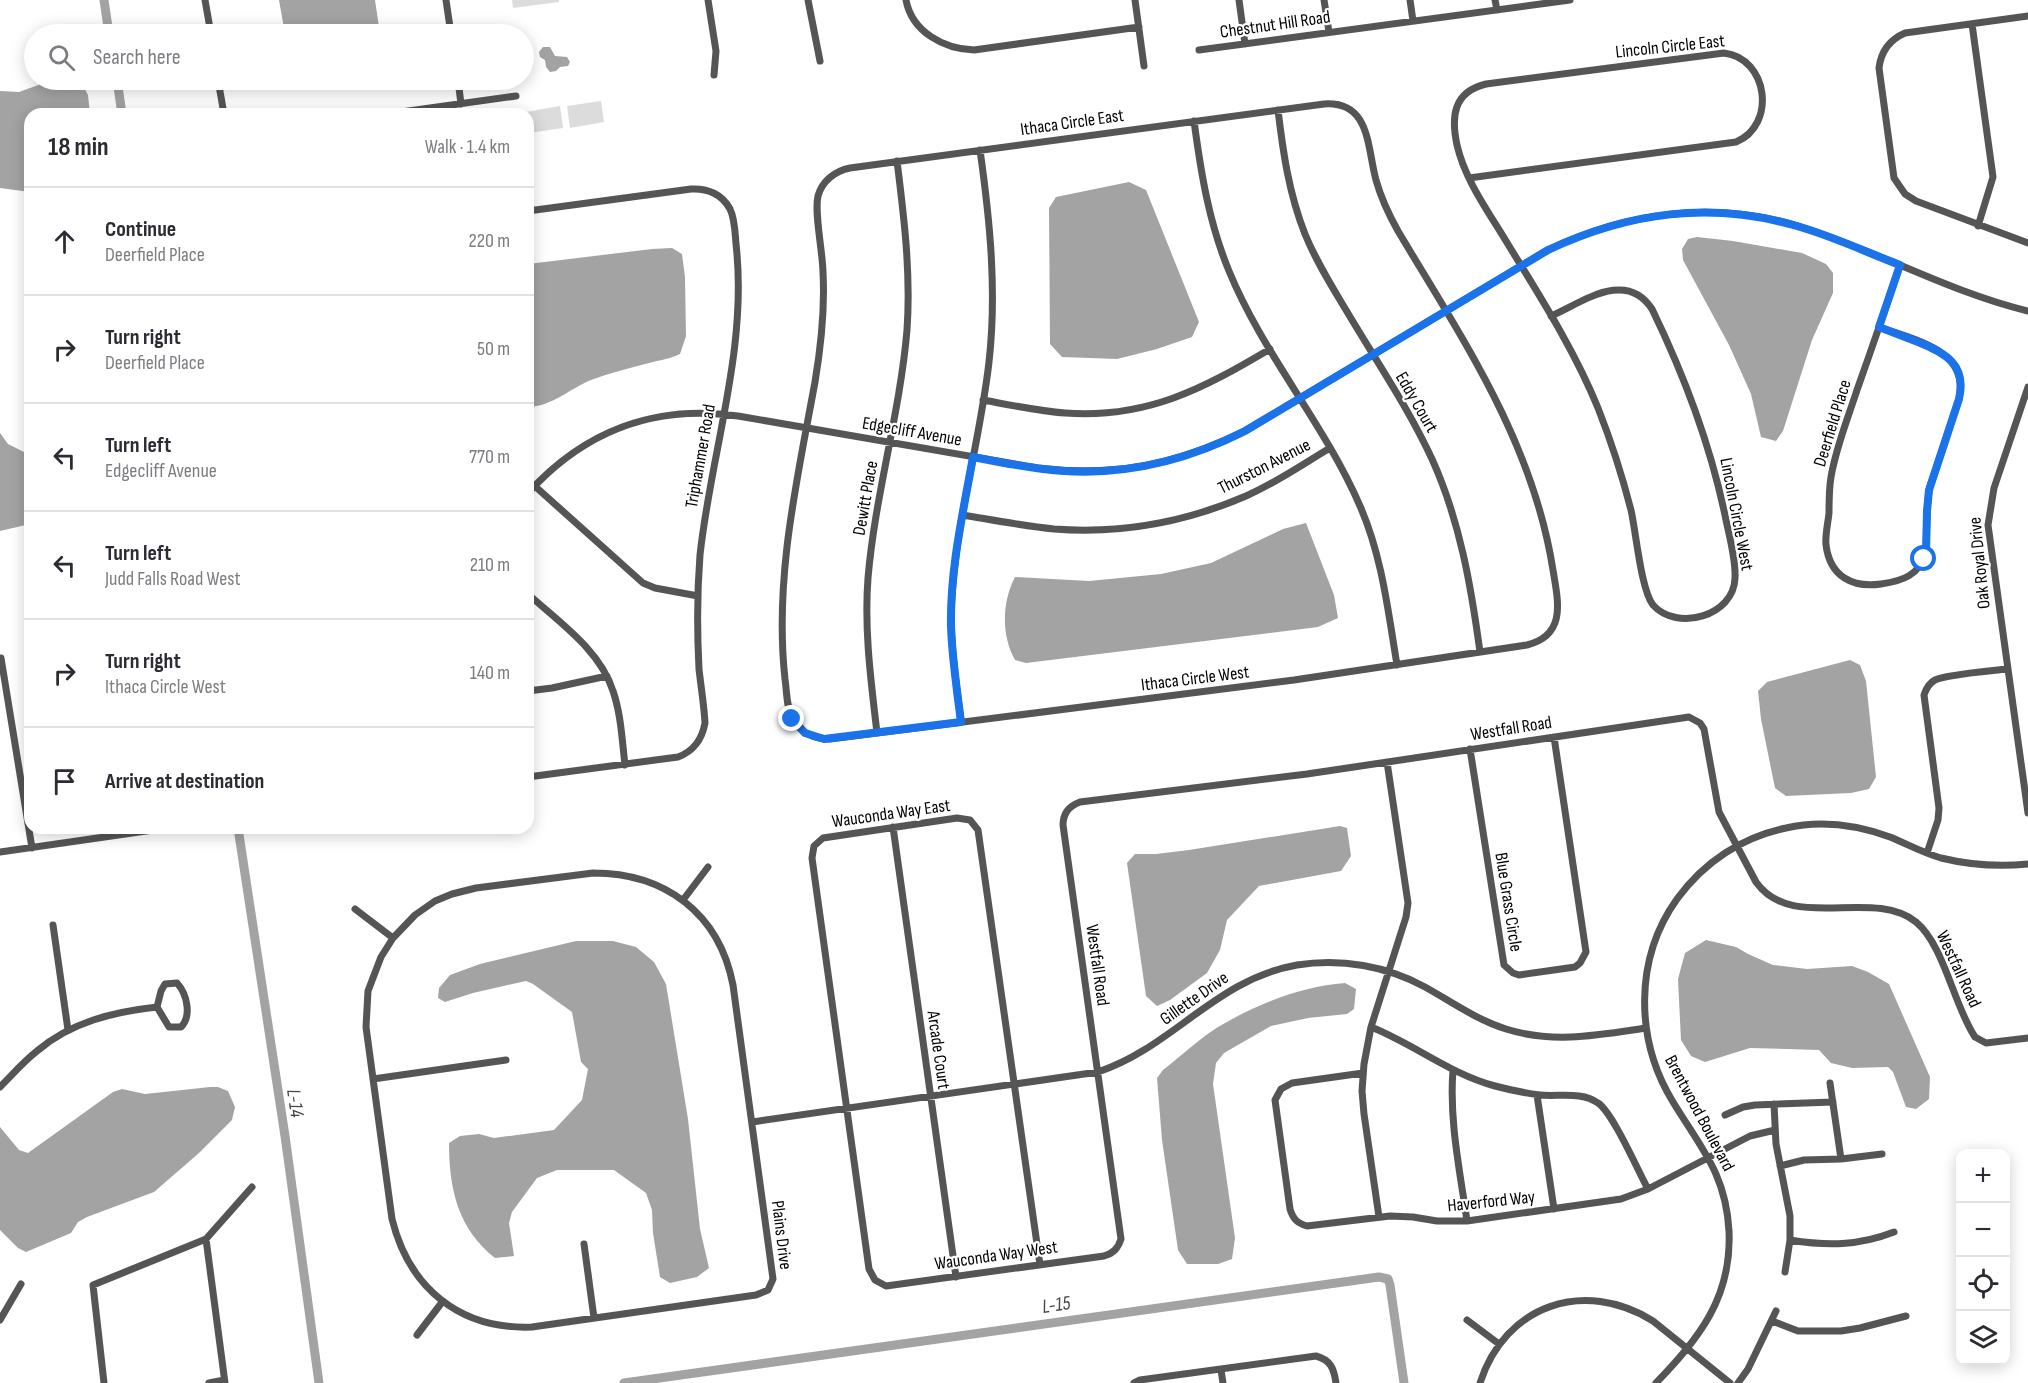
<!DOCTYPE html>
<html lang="en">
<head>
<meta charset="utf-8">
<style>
	:root { --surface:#fff; --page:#f7f7f7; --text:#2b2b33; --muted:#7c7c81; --line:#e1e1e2 }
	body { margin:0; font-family:"Sofia Sans Condensed",sans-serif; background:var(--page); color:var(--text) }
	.controls { position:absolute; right:18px; bottom:18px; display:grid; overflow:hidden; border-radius:12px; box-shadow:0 3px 15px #0003 }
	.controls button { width:54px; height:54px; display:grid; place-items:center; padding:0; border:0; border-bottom:2px solid var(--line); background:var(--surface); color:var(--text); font:30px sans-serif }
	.stop { position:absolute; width:18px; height:18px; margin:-14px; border:4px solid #1a73e8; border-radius:50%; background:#fff }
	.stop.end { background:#1a73e8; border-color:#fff; box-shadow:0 2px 6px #0008 }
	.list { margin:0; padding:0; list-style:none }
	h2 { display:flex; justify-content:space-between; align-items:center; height:78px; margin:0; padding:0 24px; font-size:26px }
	h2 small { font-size:20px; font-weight:400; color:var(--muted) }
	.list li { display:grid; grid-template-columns:39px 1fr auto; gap:18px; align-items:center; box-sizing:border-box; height:108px; padding:0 24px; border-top:2px solid var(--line) }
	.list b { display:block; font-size:22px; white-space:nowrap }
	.list p { margin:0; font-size:20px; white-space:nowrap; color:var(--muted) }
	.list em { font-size:20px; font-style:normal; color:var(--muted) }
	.icon { flex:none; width:33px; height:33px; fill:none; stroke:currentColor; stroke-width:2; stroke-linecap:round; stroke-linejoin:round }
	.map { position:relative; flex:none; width:2028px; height:1383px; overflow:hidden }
	.search { position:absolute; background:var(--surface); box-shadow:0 3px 15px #0003; left:24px; top:24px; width:510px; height:66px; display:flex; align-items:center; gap:15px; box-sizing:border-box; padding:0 21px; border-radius:33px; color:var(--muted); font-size:22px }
	.panel { position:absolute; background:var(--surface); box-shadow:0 3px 15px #0003; left:24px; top:108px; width:510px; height:726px; border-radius:18px }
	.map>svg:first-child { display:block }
</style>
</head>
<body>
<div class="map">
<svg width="2028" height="1383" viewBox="0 0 2028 1383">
	<rect width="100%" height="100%" fill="#fff"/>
	<!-- green -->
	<path fill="#dcdcdc" d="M512,0h47v2l-46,6z
		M601,101l3,21 -34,6 -3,-22z
		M560,106l3,22 -34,5 -1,-19 -2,-2z"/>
	<!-- water -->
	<path fill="#a3a3a3" d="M279,0h96l5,34h-95z
		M543,47h7l5,9 12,1 3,5 -2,4 -8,1 -4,4 -6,1 -4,-5 -1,-7 -5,-3 -1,-5z
		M52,80h28l8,15 2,19h-60v78l-30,-4v-97l19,1z
		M1129,182l17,8 53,132 -7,15 -35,12 -40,10 -55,-2 -12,-13 -1,-136 7,-11z
		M1697,237l36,4 69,12 24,11 7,9v20l-21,47 -29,91 -7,10 -15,-4 -10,-43 -22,-49 -46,-85 -1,-11 6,-10z
		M672,248l10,6 3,23 1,59 -6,18c-10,5 -20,6 -31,9 -19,5 -39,10 -58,17 -22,9 -38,26 -63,27v-143l124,-15z
		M0,433l8,11 22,11v69l-30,7z
		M1306,523l28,72 4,23 -20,9 -292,36 -11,-3c-14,-25 -13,-58 0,-83l74,4 72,-7 50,-11 72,-34z
		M1850,660l10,5 6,16 10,96 -7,12 -18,4 -65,3 -11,-8 -14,-69 -3,-28 9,-9z
		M1340,826l7,2 4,28 -10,15 -82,15 -32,34 -7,30 -13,23 -37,27 -13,6 -11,-10 -19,-133 8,-9h21l33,-4z
		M1706,940l30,7 12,7 25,11 34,4 45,-3 16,6 21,12 41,93 -1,22 -13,10 -10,-2 -13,-35 -5,-5 -36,1 -21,-5 -12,-13 -69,-2 -45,14 -14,-6 -10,-16 -3,-61 7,-26z
		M576,941h37l23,6 18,15 12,22 22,135 12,110 9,39 -12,9 -27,6 -10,-6 -7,-44 -1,-23 -6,-17 -32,-23h-57l-20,8 -25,34 -3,11 5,33 -19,2c-37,-29 -46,-69 -46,-115l11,-7 19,-2 15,4 60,-8 28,-30 6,-31 -7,-7 -9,-50 -39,-28 -7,-3 -53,12 -28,9 -7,-4 1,-10 11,-13 30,-11z
		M1345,983l11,6 -2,20 -7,5 -39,4 -37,8 -47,27 -8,10 -3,21 22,154 -3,21 -14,5h-31l-9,-14 -16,-110 -5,-62 6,-8c18,-14 36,-31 55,-43 37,-22 83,-41 127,-44z
		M210,1087h8l10,4 7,16 -3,13 -33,33 -45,39 -67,25 -9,5 -7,11 -45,19 -8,-4 -18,-18v-103l19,23 9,3 85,-61 9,-3 23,5z"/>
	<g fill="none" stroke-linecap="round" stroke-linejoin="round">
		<!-- canal -->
		<path stroke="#a3a3a3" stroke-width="9" d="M104,0l5,34
			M117,80l5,34
			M238,828l47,308 34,247
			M624,1383l755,-106 9,2 2,6 14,98"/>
		<!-- street -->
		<path stroke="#555" stroke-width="7" d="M205,0l6,34
			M446,0l5,34
			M708,0l8,51 -2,24
			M808,0l12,61
			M906,0c6,32 38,49 68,50l165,-23
			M1135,0l9,66
			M1239,0l6,44
			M1324,0l5,32
			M1410,0l3,21
			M1495,0l2,10
			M2028,16l-123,17c-16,7 -24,18 -26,35l15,110 11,16 11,7 112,42
			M1972,24l21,153 -15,49
			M1199,50l371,-50
			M218,80l6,34
			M458,80l3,24
			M1324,104c47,-3 43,44 52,76 5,18 13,35 22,51 65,109 135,211 155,339 5,31 14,65 -26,75l-233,35 -464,59c-15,0 -30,-6 -37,-20 -7,-12 -6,-27 -8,-40 -11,-100 12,-199 30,-297 6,-36 10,-73 8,-109 0,-20 -9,-60 -5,-77 4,-15 17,-25 32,-28z
			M1278,110c5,42 11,84 27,124 11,27 26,51 41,76 29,49 62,97 86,149 28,62 39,127 48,193
			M387,114l129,-18
			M1194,121c7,52 15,102 35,150 34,83 95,152 131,235 22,50 28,105 37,159
			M1469,178l267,-36c41,-17 32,-84 -12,-89l-238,31c-33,8 -35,33 -29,61 8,35 31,66 49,96 33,54 68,108 92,167 13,33 24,67 33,102 5,22 10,80 22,95 24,27 81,11 82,-27 1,-18 -5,-39 -9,-58 -15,-74 -41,-143 -74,-211 -26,-40 -69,-7 -101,7
			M528,211l163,-22c16,-1 31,5 39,20 5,10 5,24 6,35 12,105 -25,208 -36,311 -3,38 -3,76 -1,114 2,18 5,36 6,54 -3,17 -11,28 -27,34l-150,20
			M1879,327c35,13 91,23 80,72l-30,91 -2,21 -1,42c-7,22 -23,28 -45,31 -28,4 -51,-7 -55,-39 -1,-10 2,-22 3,-32 0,-12 0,-24 2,-36 5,-30 17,-59 26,-87 15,-42 29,-83 43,-125
			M2028,387l-34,101 -6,37 40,288
			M983,400c27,5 55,11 82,13 81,6 138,-24 205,-64
			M528,480l115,103 12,5 43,8
			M528,493c56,-62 127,-89 210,-77l300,52c76,9 138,-3 207,-37l303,-181c79,-38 167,-50 253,-23 77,24 148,65 227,84
			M963,515c30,5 61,11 91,14 66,5 132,-7 192,-33 30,-13 57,-32 84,-48
			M528,594c31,28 72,56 85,97 8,23 9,49 12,74
			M1,658l31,190
			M528,691l24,-3 55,-12
			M961,722c-5,-42 -12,-84 -9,-126 5,-79 28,-155 37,-234 8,-71 1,-141 -9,-212
			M877,733c-6,-52 -13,-103 -9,-155 7,-83 32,-165 39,-248 4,-57 -3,-113 -10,-169
			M1470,749l34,216 9,8 6,2 56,-8 5,-4 6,-11 -32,-215
			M893,827l63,450
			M0,852l167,-24
			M1927,853l11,-33 1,-12 -15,-113c2,-6 5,-12 11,-15 14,-6 56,-9 72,-11
			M593,873c72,0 126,40 140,112l40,294 -5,11 -12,5 -224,32c-72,3 -123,-39 -140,-108l-26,-192 2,-36 13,-34 12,-19 22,-23 20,-14 17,-7 24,-6z
			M683,900l25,-33
			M355,909l38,29
			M53,925l15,105
			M177,983c10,11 15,33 4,44h-12l-12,-20 4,-16 4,-7z
			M1371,1027c43,17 79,47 124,59 15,4 30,7 45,9 18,2 42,-4 58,8 15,10 40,68 50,86
			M1453,1070c-4,51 7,101 14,151
			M1363,1073l-71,10 -11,6 -6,11 15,109c3,10 7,14 17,17l83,-10 23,1 24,4h30l154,-22 27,-10 102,-53 25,-6
			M373,1079l133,-19
			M1830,1083l11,76
			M0,1087c12,-12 23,-25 37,-36 34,-29 76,-39 120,-44
			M1537,1095l17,114
			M1774,1104l2,40 14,72v24l-5,32
			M1725,1115l18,-8 12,-2 78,-3
			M752,1122l346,-50c75,-25 118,-93 199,-107 44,-7 90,1 128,22 27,15 52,33 81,42 47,15 93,6 140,-1
			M1780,1166l24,-6 37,-1 41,-5
			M1379,1217l-15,-103 -2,-23 2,-27 7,-37 35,-110 2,-14 -21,-141
			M206,1239l19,144
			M1790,1240c37,6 68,6 104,-8
			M584,1244l10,74
			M1040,1265l-62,-435 -8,-10 -13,-2 -134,20 -9,8 -2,12 57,411 6,11 11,6 218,-30c10,-3 14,-8 17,-17l-58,-414c0,-12 6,-19 17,-23l227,-28 382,-57 11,6 4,6 15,83 37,70c36,51 116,5 160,40 28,23 38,84 59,115l11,6 42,-5
			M0,1320l21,-36
			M1467,1320l32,24
			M1772,1321l26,10h43l19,-3 46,-12
			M417,1335l26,-34
			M1221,1370l2,13
			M104,1383l-11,-98 113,-46 46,-52
			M209,1383l15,-3
			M1134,1383l6,-3 176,-24c15,4 18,13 20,27
			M1480,1383c25,-78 104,-105 173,-62l77,62
			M1656,1383c43,-45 76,-85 73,-152 -3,-57 -28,-83 -56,-129 -38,-62 -39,-143 4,-203 27,-37 65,-62 109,-71 35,-8 71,-3 104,9 17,7 33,16 51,21 29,7 58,9 87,6
			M1738,1383l10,-14 28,-58"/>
	</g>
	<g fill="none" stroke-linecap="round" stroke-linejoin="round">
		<!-- route -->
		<path stroke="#1a73e8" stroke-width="8" d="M792,719l13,14 19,6 137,-17c-4,-32 -9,-64 -10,-96 -1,-57 12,-113 22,-169 30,6 60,12 91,14 64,4 124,-11 181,-40l303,-181c81,-38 162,-49 249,-24 35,10 69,26 103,39l-21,62c13,5 26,10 39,15 28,11 49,23 41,57l-30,91 -2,21 -1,42 -2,6"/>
	</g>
	<g text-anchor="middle" stroke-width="4.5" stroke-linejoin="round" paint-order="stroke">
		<!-- street labels -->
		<g font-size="18" fill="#000" stroke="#fff">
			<text transform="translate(1275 24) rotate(-8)" y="6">Chestnut Hill Road</text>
			<text transform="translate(1670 46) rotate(-6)" y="6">Lincoln Circle East</text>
			<text transform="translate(1072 122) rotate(-8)" y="6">Ithaca Circle East</text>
			<text transform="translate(1417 402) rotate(60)" y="6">Eddy Court</text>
			<text transform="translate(1832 423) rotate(-73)" y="6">Deerfield Place</text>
			<text transform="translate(912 431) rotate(10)" y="6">Edgecliff Avenue</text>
			<text transform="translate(700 456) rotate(-80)" y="6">Triphammer Road</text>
			<text transform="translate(1264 466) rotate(-27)" y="6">Thurston Avenue</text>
			<text transform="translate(865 498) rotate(-80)" y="6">Dewitt Place</text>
			<text transform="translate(1737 514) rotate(79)" y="6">Lincoln Circle West</text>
			<text transform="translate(1979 563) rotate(-96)" y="6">Oak Royal Drive</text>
			<text transform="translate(1195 678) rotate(-7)" y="6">Ithaca Circle West</text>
			<text transform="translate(1511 728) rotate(-9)" y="6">Westfall Road</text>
			<text transform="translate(891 813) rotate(-8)" y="6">Wauconda Way East</text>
			<text transform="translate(1509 902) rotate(81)" y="6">Blue Grass Circle</text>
			<text transform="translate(1098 965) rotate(82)" y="6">Westfall Road</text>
			<text transform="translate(1959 969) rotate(65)" y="6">Westfall Road</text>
			<text transform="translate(1194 998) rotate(-35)" y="6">Gillette Drive</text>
			<text transform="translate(939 1050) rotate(82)" y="6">Arcade Court</text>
			<text transform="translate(1700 1113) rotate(62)" y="6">Brentwood Boulevard</text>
			<text transform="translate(1491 1201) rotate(-6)" y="6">Haverford Way</text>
			<text transform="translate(782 1235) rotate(83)" y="6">Plains Drive</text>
			<text transform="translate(996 1255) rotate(-8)" y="6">Wauconda Way West</text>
		</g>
		<!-- water labels -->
		<g font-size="20" font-style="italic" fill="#444" stroke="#fff">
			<text transform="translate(296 1103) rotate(82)" y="7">L-14</text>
			<text transform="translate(1056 1304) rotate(-8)" y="7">L-15</text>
		</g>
	</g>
</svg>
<div class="controls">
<button>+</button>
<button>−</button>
<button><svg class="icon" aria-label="locate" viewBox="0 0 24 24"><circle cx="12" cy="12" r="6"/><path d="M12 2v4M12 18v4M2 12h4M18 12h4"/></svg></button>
<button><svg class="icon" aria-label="layers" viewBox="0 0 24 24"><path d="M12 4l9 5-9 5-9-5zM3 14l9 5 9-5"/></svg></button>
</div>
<div class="stop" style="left:1924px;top:559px"></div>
<div class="stop end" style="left:792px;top:719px"></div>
<div class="search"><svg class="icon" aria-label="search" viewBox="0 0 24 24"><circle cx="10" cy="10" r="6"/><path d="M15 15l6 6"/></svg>Search here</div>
<section class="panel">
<h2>18 min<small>Walk · 1.4 km</small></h2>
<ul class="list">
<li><svg class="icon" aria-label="ahead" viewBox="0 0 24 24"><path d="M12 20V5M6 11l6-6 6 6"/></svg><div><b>Continue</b><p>Deerfield Place</p></div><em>220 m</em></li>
<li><svg class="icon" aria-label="right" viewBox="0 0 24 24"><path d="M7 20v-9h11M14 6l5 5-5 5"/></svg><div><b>Turn right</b><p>Deerfield Place</p></div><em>50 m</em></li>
<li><svg class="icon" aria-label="left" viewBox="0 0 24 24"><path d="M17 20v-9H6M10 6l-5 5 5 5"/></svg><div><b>Turn left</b><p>Edgecliff Avenue</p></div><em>770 m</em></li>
<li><svg class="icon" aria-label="left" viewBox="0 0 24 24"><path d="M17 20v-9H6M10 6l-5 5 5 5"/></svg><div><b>Turn left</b><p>Judd Falls Road West</p></div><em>210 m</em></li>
<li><svg class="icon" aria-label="right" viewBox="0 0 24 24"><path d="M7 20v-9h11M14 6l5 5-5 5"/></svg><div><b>Turn right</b><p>Ithaca Circle West</p></div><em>140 m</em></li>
<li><svg class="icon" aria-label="arrive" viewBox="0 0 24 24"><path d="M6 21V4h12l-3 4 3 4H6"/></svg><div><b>Arrive at destination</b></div></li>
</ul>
</section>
</div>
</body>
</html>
